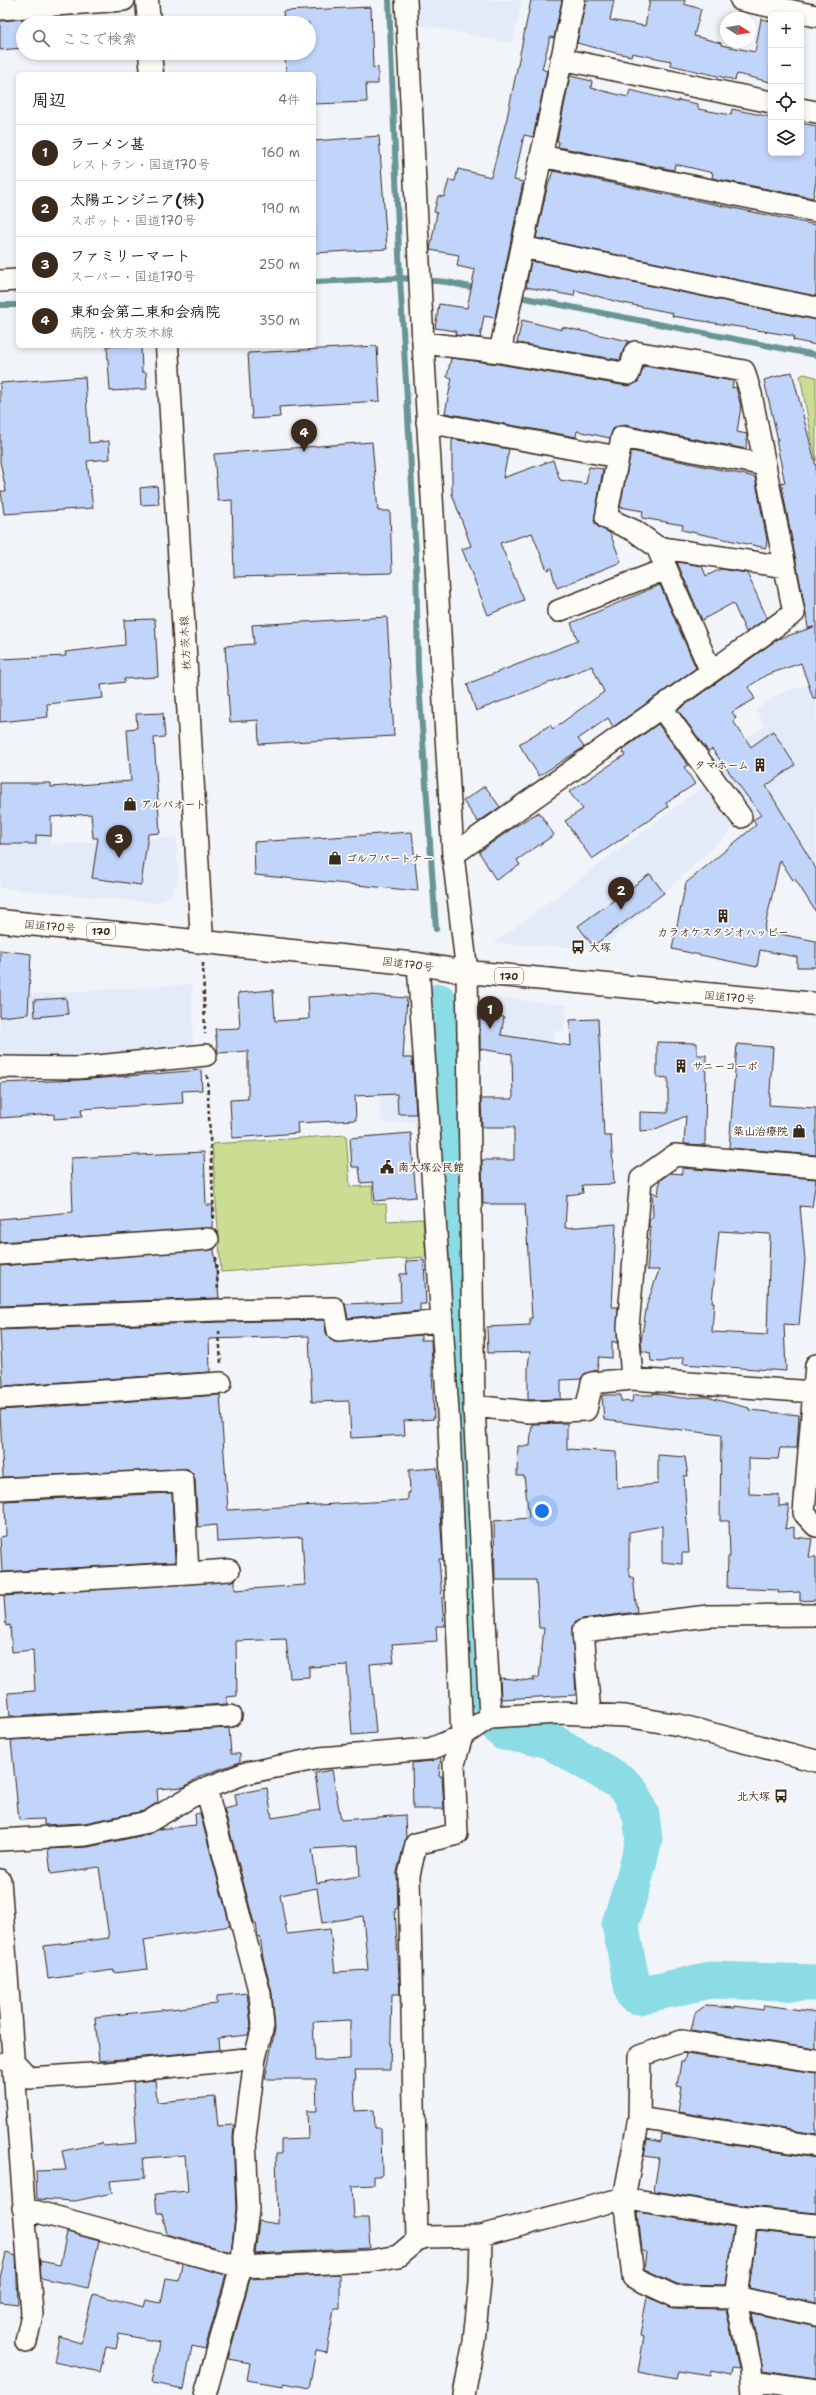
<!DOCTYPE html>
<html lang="ja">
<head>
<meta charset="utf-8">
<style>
	:root { --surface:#fff; --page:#f6f6f6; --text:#202124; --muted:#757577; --line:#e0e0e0; --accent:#3b2a1e }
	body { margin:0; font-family:"Shantell Sans","Klee One",sans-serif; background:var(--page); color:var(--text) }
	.controls { position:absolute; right:12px; top:12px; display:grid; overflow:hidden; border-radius:6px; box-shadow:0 2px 6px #0003 }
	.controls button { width:36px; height:36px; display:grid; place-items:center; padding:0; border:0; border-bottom:1px solid var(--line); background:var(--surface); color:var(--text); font:20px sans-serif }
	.compass { position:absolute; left:720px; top:12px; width:36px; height:36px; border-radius:50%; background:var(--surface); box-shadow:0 2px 6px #0003; rotate:101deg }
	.you { position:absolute; left:542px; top:1511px; width:14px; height:14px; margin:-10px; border:3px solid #fff; border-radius:50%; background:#1a73e8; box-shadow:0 0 0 6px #1a73e833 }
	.badge { display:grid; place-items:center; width:26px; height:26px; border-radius:50%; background:var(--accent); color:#fff; font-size:13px; font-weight:700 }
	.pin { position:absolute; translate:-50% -33px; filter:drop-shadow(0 1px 2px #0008) }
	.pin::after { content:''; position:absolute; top:21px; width:14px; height:12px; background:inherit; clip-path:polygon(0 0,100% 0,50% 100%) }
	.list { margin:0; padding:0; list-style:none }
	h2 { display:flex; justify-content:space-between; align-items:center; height:52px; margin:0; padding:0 16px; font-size:17px }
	h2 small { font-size:13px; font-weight:400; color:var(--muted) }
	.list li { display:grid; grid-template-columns:26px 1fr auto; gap:12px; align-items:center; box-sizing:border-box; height:56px; padding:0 16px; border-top:1px solid var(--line) }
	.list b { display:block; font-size:15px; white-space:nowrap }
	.list p { margin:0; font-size:13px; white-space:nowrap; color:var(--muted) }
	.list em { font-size:13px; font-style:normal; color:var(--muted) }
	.icon { flex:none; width:22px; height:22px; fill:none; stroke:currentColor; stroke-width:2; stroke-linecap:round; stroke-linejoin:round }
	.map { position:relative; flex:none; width:816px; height:2395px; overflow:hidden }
	.search { position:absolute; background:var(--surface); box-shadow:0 2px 6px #0003; left:16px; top:16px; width:300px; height:44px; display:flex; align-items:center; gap:10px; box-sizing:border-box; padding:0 14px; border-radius:22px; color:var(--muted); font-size:15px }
	.panel { position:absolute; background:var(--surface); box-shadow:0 2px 6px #0003; left:16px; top:72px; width:300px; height:276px; border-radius:6px }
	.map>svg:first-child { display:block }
</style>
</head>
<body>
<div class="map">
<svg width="816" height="2395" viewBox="0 0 816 2395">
	<rect width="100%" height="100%" fill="#f1f4f8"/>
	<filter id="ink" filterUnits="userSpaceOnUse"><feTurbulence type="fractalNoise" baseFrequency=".025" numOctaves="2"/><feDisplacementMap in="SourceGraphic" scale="8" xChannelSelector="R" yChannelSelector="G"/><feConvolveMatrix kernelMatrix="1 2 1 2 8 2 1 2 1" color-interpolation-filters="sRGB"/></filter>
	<g filter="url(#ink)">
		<!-- built -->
		<path fill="#e3ebf9" d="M415,0h107l-10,43 -96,-19z
			M816,682v233l-73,-115 -31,-40 53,-34 -9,-16 23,-16z
			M48,783l2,61 126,-7 2,42 -7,16 -14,8 -157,-15v-102z
			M704,786l31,41 -133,122 -108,-6z
			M192,984l1,60 -120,14 -73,-2v-60z
			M471,995l96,10 -3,26h-9l-2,9h-5l-5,17 -73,-8z
			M421,1052l6,69 -46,2 -4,-68z"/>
		<!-- green -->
		<path fill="#cbdd92" stroke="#838458" d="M804,374l12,3v84l-16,-85z
			M346,1135l4,52 22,-1 1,18h13l1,17 36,-2 3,38 -205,15 -9,-128z"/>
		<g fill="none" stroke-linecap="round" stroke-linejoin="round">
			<!-- stream -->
			<path stroke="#6b9595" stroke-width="6" d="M389,0l11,278 16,277 2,114 18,260
				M314,282l86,-4 47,4 32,7
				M515,296l301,59
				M0,305h18"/>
			<!-- river -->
			<path stroke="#8bdce4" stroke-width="37" d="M439,1002l37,698 28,32 43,7 72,42 11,10 11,24 3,25 -11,43 -13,41 14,71 5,1 71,-16 106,3"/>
		</g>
		<!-- building -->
		<path fill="#c1d5fa" stroke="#3b2a1e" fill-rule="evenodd" d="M531,0h31l-8,38 -4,-1 -8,32 5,2 -14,66 -9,-2 -10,45 9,2 -28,136 -11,-2 -4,22 -25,-3 1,-4 -21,-3 4,-24 28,4 8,-38 -18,-4 2,-11 -29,-5 7,-37 -3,-1 4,-16 6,1 5,-17 6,1 3,-12 33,8 16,-59z
			M586,0h28l-4,20 35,6 5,-26h35l-1,4 17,5 -7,27 27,7v2l34,7 6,-33 10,2 -1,61 -33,-8 -2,6 -65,-15 1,-4 -39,-8 -1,3 -15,-3 -39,-10z
			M371,7l2,61 5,-1v17h-12l1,18 -53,2v-30h-28l-1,-21h24v-30h-25l-1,-12z
			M23,19v29l-23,2v-29z
			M570,76l22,5 -1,7 37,9 2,-7 48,12v-2l20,4v5l33,6 1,-6 39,8v36h30v-30l15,3v55l-3,17 -101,-20 1,-5 -38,-9 -1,6 -116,-23 1,-5 -2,-1z
			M379,136l8,113 -73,4v-112z
			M553,171l263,54v71l-280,-58 11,-50z
			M531,261l285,59v25l-23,-5 1,-4 -122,-20 1,-3 -55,-11 -43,-12 -1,6 -48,-9z
			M522,320l40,10v-3l67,14 -5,7 -4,12 -103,-17z
			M107,346h34l1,26h4l1,17 -37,2z
			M377,346l3,55 -101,6 1,10 -28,2 -4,-66z
			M451,358l47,6 129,22 11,-4 6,-16 89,15 -1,7 4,-1 5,20 -4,25 10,2 -1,15 -122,-24 -11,4 -3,9 -33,-7 -1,6 -131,-24 7,-35 -5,-1z
			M792,372l24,94v232h-3l-12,-35 -35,12 -18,12 7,12 -23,13 4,6 -3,3 18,26 22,-16 22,34 -29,21 50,83v43l-21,-33 -2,1 -13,-20 -16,71 52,10v26h-19v-10l-37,-7 -3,17 -85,-18 14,-66 70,-58 -3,-5 8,-5 -49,-66 -4,2 -30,-41 100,-71 36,-12 -6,1 -2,-14 -25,-132 4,1 -9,-43h2l-14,-60z
			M85,377l4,66 20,-2 1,18 -23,2 6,47 -89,6 -3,-23h5l-6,-30v-78z
			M452,439l57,10 -6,29 50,-18 7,20 26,4 3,-17 14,2 -9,52 3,5 13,7 11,29 -64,26 -6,-20 -4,2 -15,-37 -32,10 24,57 -36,15 -26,-66 9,-3 -19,-52z
			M372,442l6,69h12l2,62 -158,4 -2,-77 -14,1 -4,-47z
			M631,451l124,26 12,63 -1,8 -84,-18 1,-5 -41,-7 1,-7 -23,-4z
			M157,486l2,18 -18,1 -1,-17z
			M677,562l25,4 4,10 15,-7 26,4 20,45 -21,14 -13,-29 -31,17z
			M660,585l36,83 -83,59 -5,-9 -30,21 6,8 -45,29 -20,-32 31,-19 3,4 51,-37 -12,-26 -116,45 -9,-27 111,-43 -7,-18z
			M387,617l7,119 -135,8 -1,-24 -28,2 -5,-76 29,-2 -2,-19z
			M155,619l3,58 -34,2 1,3 -24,3 2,13 -56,6 1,13 -48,5v-63l66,-3 -1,-4 60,-7 -1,-25z
			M163,713l2,24 -11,1 6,95 -12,1 -7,51 -49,-7 6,-40h-5l-2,-24 -40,3v19l-15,-1v9h-36v-61h51v4l80,-6 -4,-52 10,-1 -1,-14z
			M658,724l30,41 -4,2 11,17 -29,19 2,4 -76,52 -27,-38 18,-12 -14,-17 56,-37 -3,-5z
			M485,786l15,21 -22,15 -15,-21z
			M539,812l15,23 -37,25 3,5 -24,15 -17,-28 35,-25z
			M412,832l6,59 -163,-16 -1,-33z
			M650,874l14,19 -71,53 -15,-20z
			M0,950l31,4 -3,60 -28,3z
			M273,990l2,31 34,-2 -1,-22 49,-3 50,4 -4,60h9l4,56h-18l-1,-20 -42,2 1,24 -59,3 1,10 -66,5 -2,-38 18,-1v-48l-30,2 -3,-24 25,-1 -2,-35z
			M66,998l2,16 -33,3 -1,-17z
			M480,1013l24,4 -3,18 70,11 -1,-26 28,-1 6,117h7l3,48 -32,1 1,8 -16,2 -2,33 51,-4 -4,83h6l-1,36 -5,-2v17l-13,-1 -2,13 -13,4 -3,5 -20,1v19l-33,1v-34l2,-14 -42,1 -1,-26 43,-2v-7h2l-7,-114h-42l-1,-44h32v-33h-32l-1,-28h32l-1,-45 -32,-5z
			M657,1042l40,1v12h9l-1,90 -21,-1 2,-28 -33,14 -13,1v-19l28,1v-35l-11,-1z
			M737,1044l36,3 -4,58 47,3v47l-87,-7z
			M201,1070l1,20 -20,1 1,12 -102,6 1,8 -28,2v-5l-54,4v-35l79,-3z
			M411,1133l5,64 -41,4 -2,-19 -12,1 -2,-16h-7l-2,-29z
			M204,1152l2,53h7l-1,23 -212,14v-23l73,-7 -2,-54z
			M682,1168l134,11 -4,28 -12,-1 5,54 -6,65 -15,-1 2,47 -103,-7 1,-7 -23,5 -10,-1 -1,-8 -8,-2 -1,-10 6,-37 12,-34h-12l4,-43h-2v-6l4,-5 -1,-24 6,3 2,-15 10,-7 12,1zM719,1231l51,3 -3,101 -55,-3 2,-30h-2z
			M214,1249l5,49 -219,8v-40z
			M424,1260l2,44h-6v7l-72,7 -3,-14 56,-2 -1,-28h7l-1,-13z
			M324,1320l2,13 8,9 87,-7v5h10l3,79 -30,2 1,14 -54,3 -2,-37 -37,1 -3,-66 -100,3 1,33 -207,14 -3,-56 221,-8z
			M653,1393l28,5 25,-1 43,11v2l50,5 -2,33h-17l-2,11 -29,-1v36l30,1v11l10,-1 -4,24 9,-2v10l18,2 -3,18h7v43l-16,1v-9l-22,1v-3l-51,-2 1,-31h2l-1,-36h-9l1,-86 -117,-15 -2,-25h19v6l11,1 1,-7h20z
			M220,1395l8,115 180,-10v-7h2l-1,-23 28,-2 6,91h-4l5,67h-8l1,15 -45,3 2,18 -24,2 6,69 -24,2 -5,-70 -38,2v10l-19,1 -4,-39 -50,2 1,55 -10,1v7l-217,12 -2,-23 27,-2 -2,-41 -21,2 -2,-27 -4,1 -2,-30 231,-16v10l70,-5 -3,-48 -85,5 -1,-17 -18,2 -3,-48 -7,-10 -185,8 -3,-67z
			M567,1423v26l49,3 1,36 41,-4v-29l27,2 3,19h-4l5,77h-7v11l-20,-2v-36l-33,6v45h4l4,35 -55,7 -10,7 4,69 -75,4 -1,-21 34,3 -1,-3h6l5,-50h-5l-3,-48h-41l-1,-59 35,-3 -5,-42h-7l1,-30h12l2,-22z
			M172,1493l3,69 -173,10 -2,-35 6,-1 -1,-35z
			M229,1728l2,26h9v8l-40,14 -16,11 -27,2 1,13 -14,9 -60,12 -40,2v-6l-25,1 -8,-80z
			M441,1757l-2,19h3l2,33h-31l-1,-46 19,-2z
			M332,1770l9,50 64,-5 1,23 -9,34 1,36 -3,1 5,85h-8l-2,76h-35l1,9h-2l1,32 19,-1 1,18h6l1,48h-8v9l-22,1 2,32h14l2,30 -115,6 4,-33 19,3 -2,-70h5v-14l27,-1 -1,-28h10l-1,-32h-51l10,-50 -3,-36 -9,-35 -3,-22 -2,1 -2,-14h-2l-30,-114 13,-3 -2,-12 32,-6 5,30 48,-8 -5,-37zM358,1846l2,30 -43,7 -5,-34zM317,1888l5,35 41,-7 5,54 -33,2 -5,-43 -43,5 -7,-39zM350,2020v39l-35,2 -2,-39z
			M200,1813l30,113 -86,14 4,29 -34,4v-3l-66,9 -4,-33 65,-8 -10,-71 -48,7 -3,-25 40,-2 62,-13 9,-5 37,-4 -1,-11z
			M247,1993l4,32 -3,10 -30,3 1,12 -120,11 -4,-44 122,-13v-8z
			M764,2005l52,7v37l-125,-19 4,-17 10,-7 30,2v-2l28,4z
			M686,2054l130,19v61l-138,-22 4,-25 -5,-1 4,-24h3z
			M155,2080l2,22 58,-5 3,29 16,-1 -1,13 3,71 -5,43 -64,-18 -5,-21h-5l-2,-19 33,-3 -3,-36 -42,3 2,20 -35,3 2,12 -37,8 -38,-2 -1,-28 30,-1 -4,-19 40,-8 1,3 34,-3 -4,-61z
			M662,2134l154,24v55l-67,-7 -95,-15 5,-33 -15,-2 3,-17 14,3z
			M638,2212l96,16 -8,57 -49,-1 -33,-15 2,-17 -4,-1z
			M757,2231l59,6v66l-67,-15z
			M67,2232l32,9 -11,47 -47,-10 -1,-17 20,4z
			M6,2253l10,3 2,48 -18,-2v-24z
			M182,2263l44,12 -21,74 -13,-3 -8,43 -32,-6 7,-41 -40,-8 -3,15 -10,-2 -6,25 -46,-10 5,-25 22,6 12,-49 51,13 2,-7 15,3 5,-25 13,2z
			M340,2274v34h-6l-7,45 -11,-2 -7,37 -25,-5v3l-37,-6 3,-17 -22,-4 22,-80z
			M647,2297l27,11 52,1 13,60 -7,-1 -1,7 -20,-4 -1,5 -32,-5 -2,8 -38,-7 6,-35 -4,-1z
			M752,2313l64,14v51l-53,-8z"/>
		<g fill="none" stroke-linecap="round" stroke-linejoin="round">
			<!-- minor casing -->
			<g stroke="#3b2a1e" stroke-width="24">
				<path id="minor" d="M406,0l17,343 30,512 14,117 7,434 16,311
					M741,0l75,16
					M0,9l124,-9
					M561,59l210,43
					M801,109l15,3
					M541,156l275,55
					M522,247l294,61
					M0,281l18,-1
					M423,343l77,9 74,-352
					M427,422l191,35
					M765,465l-143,-28 -16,81 29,13 22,16 128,20
					M657,547l54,125
					M558,611l108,-42
					M661,707l80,110
					M453,855l341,-242 -43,-219 -7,-23 -109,-19 -6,22 -129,-22
					M0,1067l78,1 128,-13
					M0,1254l208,-15
					M223,1310l111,-2 4,23 104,-10
					M0,1318l219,-8
					M816,1365l-12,148 12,13
					M814,1392l-182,-13 -4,-52 13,-148 34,-24 141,12
					M0,1398l221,-15
					M474,1406l55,6 57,-2 6,-27 40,-4
					M0,1489l183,-9 5,93 -188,11
					M188,1573l41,-3
					M590,1714l-7,-83 125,-15 108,-1
					M0,1729l231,-13
					M0,1840l86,-5 62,-13 58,-34 40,-15 74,-15 110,-9 32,-13 28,-19 68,-4 67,3 54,9 137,36
					M0,1880l32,434 -6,28
					M8,2061h5l16,17 78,-5 148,-15
					M816,2061l-134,-20 -42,15 -1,62 -15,80 9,79 41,19 62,1 80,18
					M639,2118l177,28
					M23,2208l218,59 129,-6 28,-5 19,-16 9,-3 55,-1 -1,46 -6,59 -10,54
					M747,2218l69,7
					M481,2236l143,-38 123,20 -11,79 15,70 2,28
					M417,2240l-8,-365 7,-31 41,-10 -3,-70 8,-28 -13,-309 -31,-463
					M752,2381l64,9
					M205,2395l36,-128 7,-58 -3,-72 10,-79 8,-32 -3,-32 -54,-206"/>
			</g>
			<!-- major casing -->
			<g stroke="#3b2a1e" stroke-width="25">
				<path id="major" d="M147,0l2,23
					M150,53l2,21
					M167,346l35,595"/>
			</g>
			<!-- highway casing -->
			<g stroke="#3b2a1e" stroke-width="25">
				<path id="highway" d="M0,921l418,43 49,8 349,32"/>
			</g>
			<!-- path -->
			<path stroke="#3b2a1e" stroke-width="2.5" stroke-dasharray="4 3" stroke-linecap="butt" d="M203,963l2,71
				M207,1075l7,145
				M216,1257l2,33
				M219,1331l2,33"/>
			<!-- minor -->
			<use href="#minor" stroke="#fdfcf7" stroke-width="21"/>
			<!-- major -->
			<use href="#major" stroke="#fdfcf7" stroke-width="22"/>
			<!-- highway -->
			<use href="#highway" stroke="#fdfcf7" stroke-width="22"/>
		</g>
	</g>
	<!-- icons -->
	<defs>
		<g id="building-bare" transform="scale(1.08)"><path d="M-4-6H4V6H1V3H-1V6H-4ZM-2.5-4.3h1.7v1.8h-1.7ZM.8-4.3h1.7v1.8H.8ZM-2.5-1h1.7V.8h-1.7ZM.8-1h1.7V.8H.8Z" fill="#3b2a1e" stroke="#fdfcf7" stroke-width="2.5" paint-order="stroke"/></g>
		<g id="shop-bare" transform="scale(1.08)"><path d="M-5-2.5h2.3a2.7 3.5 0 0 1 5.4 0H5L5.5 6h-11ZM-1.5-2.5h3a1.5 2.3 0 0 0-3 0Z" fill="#3b2a1e" stroke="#fdfcf7" stroke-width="2.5" paint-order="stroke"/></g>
		<g id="bus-bare" transform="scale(1.08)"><path d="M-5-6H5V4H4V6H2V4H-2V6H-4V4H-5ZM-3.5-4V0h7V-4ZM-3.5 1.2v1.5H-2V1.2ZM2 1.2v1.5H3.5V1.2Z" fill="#3b2a1e" stroke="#fdfcf7" stroke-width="2.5" paint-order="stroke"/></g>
		<g id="civic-bare" transform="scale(1.08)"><path d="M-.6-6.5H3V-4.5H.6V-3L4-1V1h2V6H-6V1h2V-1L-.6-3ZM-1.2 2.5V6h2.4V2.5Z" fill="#3b2a1e" stroke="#fdfcf7" stroke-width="2.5" paint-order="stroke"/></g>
	</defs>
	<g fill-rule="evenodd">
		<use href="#building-bare" x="760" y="765"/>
		<use href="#shop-bare" x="130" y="804"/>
		<use href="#shop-bare" x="335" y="858"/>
		<use href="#building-bare" x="723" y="916"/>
		<use href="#bus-bare" x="578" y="947"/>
		<use href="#building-bare" x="681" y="1066"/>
		<use href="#shop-bare" x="799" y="1131"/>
		<use href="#civic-bare" x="387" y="1167"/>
		<use href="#bus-bare" x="781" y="1796"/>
	</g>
	<g text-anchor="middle" stroke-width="3.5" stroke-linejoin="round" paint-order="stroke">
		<!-- shield labels -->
		<g fill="#fdfcf7" stroke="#75695f" stroke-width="1">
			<rect x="87" y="923" width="28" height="16" rx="3"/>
			<rect x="495" y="968" width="28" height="16" rx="3"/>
		</g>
		<g font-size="10" font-weight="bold" fill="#3b2a1e">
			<text x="101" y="935">170</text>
			<text x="509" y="980">170</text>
		</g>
		<!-- street labels -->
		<g font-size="11" fill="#3b2a1e" stroke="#fdfcf7">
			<text transform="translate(185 643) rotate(-93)" y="4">枚方茨木線</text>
			<text transform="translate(50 926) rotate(5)" y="4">国道170号</text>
			<text transform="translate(408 964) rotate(7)" y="4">国道170号</text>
			<text transform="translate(730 997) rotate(5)" y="4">国道170号</text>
		</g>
		<!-- poi labels -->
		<g font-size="11" font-weight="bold" fill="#3b2a1e" stroke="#fdfcf7" text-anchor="start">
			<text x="749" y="769" text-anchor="end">タマホーム</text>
			<text x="141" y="808">アルバオート</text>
			<text x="346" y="862">ゴルフパートナー</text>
			<text x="723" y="936" text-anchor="middle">カラオケスタジオハッピー</text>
			<text x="589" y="951">大塚</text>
			<text x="692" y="1070">サニーコーポ</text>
			<text x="788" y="1135" text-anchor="end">築山治療院</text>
			<text x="398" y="1171">南大塚公民館</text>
			<text x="770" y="1800" text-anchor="end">北大塚</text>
		</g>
	</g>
</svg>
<div class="controls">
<button>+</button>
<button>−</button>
<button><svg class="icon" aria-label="locate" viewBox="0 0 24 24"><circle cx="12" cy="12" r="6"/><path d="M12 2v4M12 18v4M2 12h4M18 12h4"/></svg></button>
<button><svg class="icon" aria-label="layers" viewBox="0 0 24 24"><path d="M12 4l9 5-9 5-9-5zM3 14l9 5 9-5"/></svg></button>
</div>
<svg class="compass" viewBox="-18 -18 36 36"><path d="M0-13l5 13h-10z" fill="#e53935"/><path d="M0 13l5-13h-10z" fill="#757577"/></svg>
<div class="you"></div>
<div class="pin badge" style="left:490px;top:1029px">1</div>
<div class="pin badge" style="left:621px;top:910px">2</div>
<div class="pin badge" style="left:119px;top:858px">3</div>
<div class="pin badge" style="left:304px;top:452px">4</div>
<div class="search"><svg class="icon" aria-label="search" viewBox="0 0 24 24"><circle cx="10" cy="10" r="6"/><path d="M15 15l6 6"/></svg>ここで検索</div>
<section class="panel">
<h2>周辺<small>4件</small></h2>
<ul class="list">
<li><span class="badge">1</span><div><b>ラーメン甚</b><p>レストラン · 国道170号</p></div><em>160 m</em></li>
<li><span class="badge">2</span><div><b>太陽エンジニア(株)</b><p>スポット · 国道170号</p></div><em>190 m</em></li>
<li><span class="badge">3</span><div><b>ファミリーマート</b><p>スーパー · 国道170号</p></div><em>250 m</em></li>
<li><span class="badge">4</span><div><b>東和会第二東和会病院</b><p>病院 · 枚方茨木線</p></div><em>350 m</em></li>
</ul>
</section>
</div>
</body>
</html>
